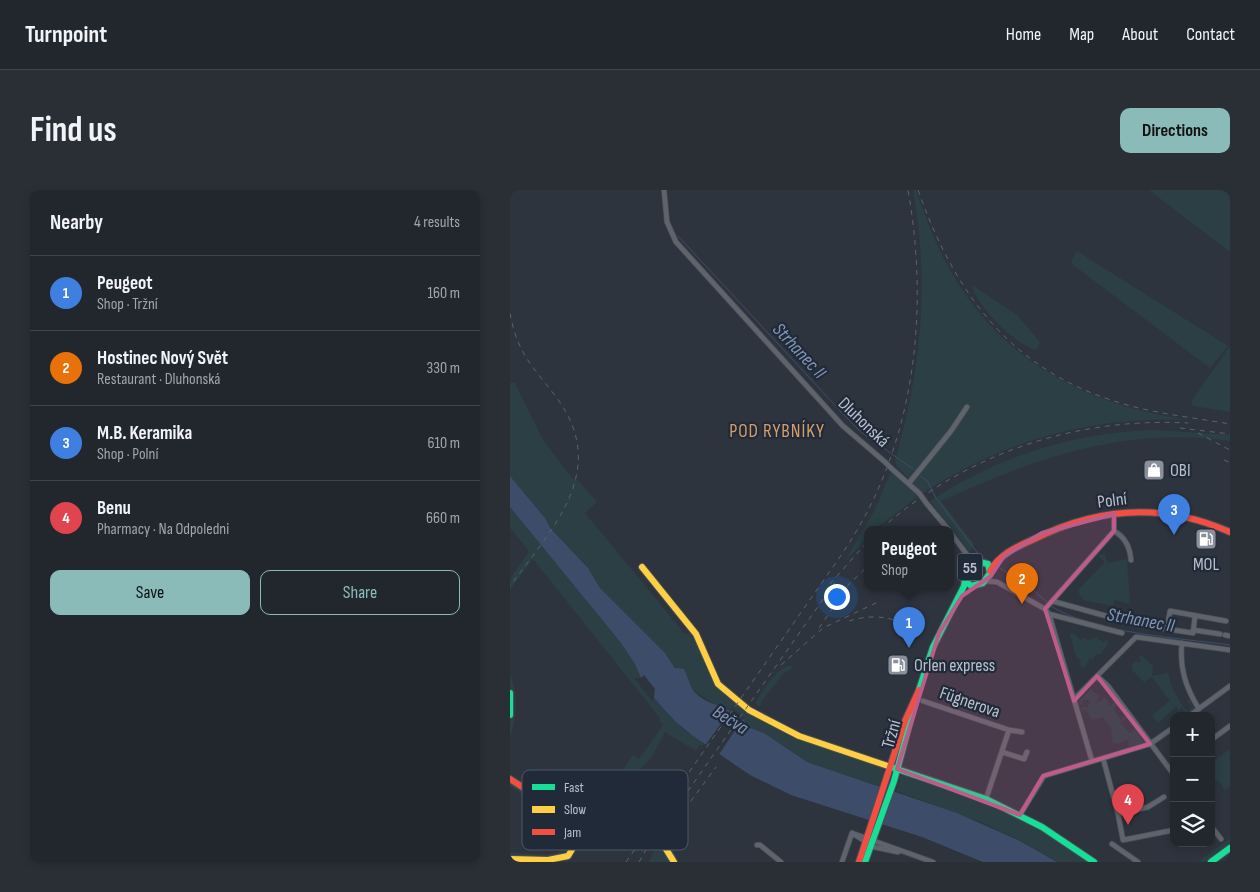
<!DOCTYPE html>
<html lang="en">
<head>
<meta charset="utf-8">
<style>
	:root { --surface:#22272e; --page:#2a2f36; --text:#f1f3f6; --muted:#a2a5aa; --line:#3f444a; --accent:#8bbbb9 }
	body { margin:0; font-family:"Sofia Sans Condensed",sans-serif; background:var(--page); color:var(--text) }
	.controls { position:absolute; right:15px; bottom:15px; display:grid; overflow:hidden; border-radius:10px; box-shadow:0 2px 8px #0003 }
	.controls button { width:45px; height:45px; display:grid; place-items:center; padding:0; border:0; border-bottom:1px solid var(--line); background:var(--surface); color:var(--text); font:25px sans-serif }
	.you { position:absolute; left:326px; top:406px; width:18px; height:18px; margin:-12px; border:4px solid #fff; border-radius:50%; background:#1a73e8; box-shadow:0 0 0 8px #1a73e833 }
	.badge { display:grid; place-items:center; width:32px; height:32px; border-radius:50%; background:var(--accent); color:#fff; font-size:16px; font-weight:700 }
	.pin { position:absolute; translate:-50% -41px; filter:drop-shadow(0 1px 2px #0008) }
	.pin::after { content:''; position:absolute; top:26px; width:18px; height:15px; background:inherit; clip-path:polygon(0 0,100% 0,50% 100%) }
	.popup { position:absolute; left:354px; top:336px; width:90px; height:65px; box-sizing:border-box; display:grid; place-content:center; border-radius:10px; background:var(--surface); filter:drop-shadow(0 1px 4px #0005); font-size:16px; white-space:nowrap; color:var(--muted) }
	.popup b { font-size:19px; color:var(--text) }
	.popup::after { content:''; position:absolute; left:50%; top:100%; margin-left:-10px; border:10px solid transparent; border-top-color:var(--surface) }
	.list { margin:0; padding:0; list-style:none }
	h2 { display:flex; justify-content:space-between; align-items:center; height:65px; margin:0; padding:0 20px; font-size:21px }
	h2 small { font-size:16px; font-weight:400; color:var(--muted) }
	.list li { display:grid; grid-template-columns:32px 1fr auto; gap:15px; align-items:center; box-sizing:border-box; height:75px; padding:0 20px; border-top:1px solid var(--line) }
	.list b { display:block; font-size:19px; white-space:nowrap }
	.list p { margin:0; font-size:16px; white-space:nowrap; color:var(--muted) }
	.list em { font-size:16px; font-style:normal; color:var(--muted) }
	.actions { display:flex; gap:10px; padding:15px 20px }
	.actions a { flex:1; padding:11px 0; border:1px solid var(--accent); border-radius:10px; text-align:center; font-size:18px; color:var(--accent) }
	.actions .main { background:var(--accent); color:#111 }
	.icon { flex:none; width:28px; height:28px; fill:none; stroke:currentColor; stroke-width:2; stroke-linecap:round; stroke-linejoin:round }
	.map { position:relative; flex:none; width:720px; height:672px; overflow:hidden; border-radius:10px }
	header { display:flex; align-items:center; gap:30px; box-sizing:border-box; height:70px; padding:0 25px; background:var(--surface); border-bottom:1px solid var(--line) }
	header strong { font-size:24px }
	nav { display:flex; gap:28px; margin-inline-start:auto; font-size:18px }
	.intro { display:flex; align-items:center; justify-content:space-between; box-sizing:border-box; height:120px; padding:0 30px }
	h1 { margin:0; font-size:35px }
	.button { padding:12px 22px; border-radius:10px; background:var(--accent); color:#111; font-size:18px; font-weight:700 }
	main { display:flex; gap:30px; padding:0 30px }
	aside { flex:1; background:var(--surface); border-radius:10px; box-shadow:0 2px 8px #0003 }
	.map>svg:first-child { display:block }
</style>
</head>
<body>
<header>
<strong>Turnpoint</strong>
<nav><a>Home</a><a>Map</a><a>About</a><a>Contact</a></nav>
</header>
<div class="intro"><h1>Find us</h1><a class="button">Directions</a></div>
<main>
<aside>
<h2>Nearby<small>4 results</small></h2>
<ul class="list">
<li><span class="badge" style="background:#3f7fe0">1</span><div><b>Peugeot</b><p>Shop · Tržní</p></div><em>160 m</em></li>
<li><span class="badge" style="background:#e8710a">2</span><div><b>Hostinec Nový Svět</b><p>Restaurant · Dluhonská</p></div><em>330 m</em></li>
<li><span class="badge" style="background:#3f7fe0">3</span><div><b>M.B. Keramika</b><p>Shop · Polní</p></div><em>610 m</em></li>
<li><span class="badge" style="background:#e0444e">4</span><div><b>Benu</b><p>Pharmacy · Na Odpoledni</p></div><em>660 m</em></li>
</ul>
<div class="actions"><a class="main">Save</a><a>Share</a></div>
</aside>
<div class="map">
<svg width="720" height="672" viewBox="0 0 720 672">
	<rect width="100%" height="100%" fill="#2e343e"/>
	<!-- green -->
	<path fill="#2b3f44" d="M403,0h3c8,23 16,46 27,67 52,101 137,147 246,163 -96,-4 -186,20 -266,73l-26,-26 -2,-6c26,-90 35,-178 18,-271z
		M639,0h81v62z
		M567,61l151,95 -18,22 -137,-103 -2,-4z
		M462,95l45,30 23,27 -4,8c-20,-5 -61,-45 -64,-65z
		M720,156v66l-37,-6 -2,-4z
		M0,193h5l28,57 30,39 6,2 18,21 -12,11 100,121 7,-1c10,17 13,37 24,52 31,41 119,67 167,83l2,6 -6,12 -72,-24 -43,-29 -16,-6 -2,-5 -17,-13 -11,-2 -26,-18 -27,-36 -65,-65 -12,-20 -37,-39 -6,-11 -35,-42z
		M644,240l76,5v6c-106,-15 -194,17 -289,60l33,43 -4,8 -40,-51c67,-44 143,-69 224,-71z
		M381,282l27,24 -42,33h-8v8l-23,24 29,-50z
		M0,317l111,136 14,21 6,14h-7l19,24 1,-4 28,30 22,16 -2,2 -2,-1 -4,6 -31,-19 -14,26 -16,17 -11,16 28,24 -3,5 2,-2 14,16 5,-6 6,4 -8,11 9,14 -4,5h-24l7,-15c-12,-15 -34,-58 -55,-34l-33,48 -58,1v-10c27,2 56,10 66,-20l-66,-46v-12l69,45c24,-10 39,-43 54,-64l6,4 24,-34 -4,-5 1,-2 -127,-159 -23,31v-11l19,-28 -19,-23z
		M594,364l4,9 19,-4 3,45 -15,-4 -2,6 -30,-6 -1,-4h-2l-2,-6 27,-28 -8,-7z
		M564,443l7,7 2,-3 5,3 11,-3 -2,2 6,2 -1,3 4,-4 3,3 -10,12 -2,-1 -5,6 -2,-2 -6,11 -5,-5 2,-3 -5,-5 -6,-21z
		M631,465l12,11 -1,10 16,-3 4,14 9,17 2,-1 -1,3 6,5 4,-4 -5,-7 2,-1 5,10 -13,7 4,-3 -3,-6 -4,5 -1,-6 -19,17 -6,-8 18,-14 -18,-24 -8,5 -12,-12 1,-2 -2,-2 5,-5 2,2 3,-3 -2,-2z
		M280,475l3,3 -10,6 -22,28 -1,5 -5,-4c8,-12 20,-34 35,-38z
		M0,484c9,23 6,43 0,66z
		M582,498v3l8,5 -4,4 2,3 7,-6 5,9 5,-5 3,4 -5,4 8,11 4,-5 2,3 -7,5 10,10 5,-5 9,15 -16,4 1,-8 -12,5 -4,-1 -2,-15 -8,-11 -11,3 -6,-10 -4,2 -1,-5h7l2,-7h-7l-1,6 -3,-5z
		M720,559v38l-5,3 -7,-10 -7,4v-21z
		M392,584l82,27 52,25 54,36h-32l-41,-23 -34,-16 -87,-32 4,-12 -3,-1z
		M720,648v5l-25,19h-7z"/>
	<!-- water -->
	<path fill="#3d4d69" d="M0,286l35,42 6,11 37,39 12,20 65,65 10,15 9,1c3,6 6,17 9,21 14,19 46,15 55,37l16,6 43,29 150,51 61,27 39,22h-74l-61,-25 -131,-42 -41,-20 -57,-39 -17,-14 -22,-24 1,-9 -11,-14 -3,3 -6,-14 -14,-21 -111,-136z"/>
	<!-- pier -->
	<path fill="#2e343e" d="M222,518l12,9 -26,39 -14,-9z"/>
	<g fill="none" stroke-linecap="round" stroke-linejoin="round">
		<!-- stream -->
		<path stroke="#3d4d69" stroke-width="1" d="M168,46l166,179 17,17 52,37
			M411,286l7,6 8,16 43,57 9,6
			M490,378l34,23 13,11
			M541,416c41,27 129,32 179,39"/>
		<!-- street casing -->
		<g stroke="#4b4f56" stroke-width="6">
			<path id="street" d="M154,0l3,32 9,20 167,184 42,36
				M382,279l27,24
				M399,293l42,-52 16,-24
				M417,314l21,25
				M604,341c11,6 16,17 17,29
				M440,342l24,32
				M475,391l12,1 48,27 4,5 43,147
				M542,411l83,23 58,9 2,-17
				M535,419l69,-78v-17
				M539,424l73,19
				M657,439l3,-18 56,10
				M683,440l27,4
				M715,445l5,1
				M672,453c-3,25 4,45 17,66
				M587,486l11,10 66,89
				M564,509l62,-62 94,13
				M413,511l86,29 13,2
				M679,526l41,-30
				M701,550l19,-14
				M492,562l22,7 3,-7
				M593,568l15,56 5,26 51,-10
				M476,609l23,-69
				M608,624l30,-7 16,-10
				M510,625l24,-39 106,-32 24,-17
				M701,636l10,13
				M342,643l81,29
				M342,643l22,14 24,5
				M602,654l26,18
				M247,655h3l21,17
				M332,672l10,-29"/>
		</g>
		<!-- fast casing -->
		<g stroke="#4b4f56" stroke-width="8">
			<path id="fast" d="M469,372l9,2 2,9 -7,10 -12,3 -5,-5v-9z
				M409,500l14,-43 31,-61 1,-7
				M0,503v22
				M378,576l98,33 56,28 52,35
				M355,672l29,-81 19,-70
				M701,672l19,-14"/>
		</g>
		<!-- slow casing -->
		<g stroke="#4b4f56" stroke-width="8">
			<path id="slow" d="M132,377l54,67 22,50 31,26 50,26 89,30
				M0,669l38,1 20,-4c10,-15 18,-37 33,-48 30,-21 60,33 73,54"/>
		</g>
		<!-- jam casing -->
		<g stroke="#4b4f56" stroke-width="8">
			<path id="jam" d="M480,381c9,-16 26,-24 42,-31 65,-33 131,-38 198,-8
				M0,589l76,50
				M349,672l46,-141 14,-31"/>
		</g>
		<!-- street -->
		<use href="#street" stroke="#5f636b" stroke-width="4.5"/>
		<!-- fast -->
		<use href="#fast" stroke="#16e098" stroke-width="6"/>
		<!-- slow -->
		<use href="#slow" stroke="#ffcf43" stroke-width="6"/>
		<!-- jam -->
		<use href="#jam" stroke="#f24e42" stroke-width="6"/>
		<!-- rail -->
		<path stroke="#5d626a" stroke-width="1" stroke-dasharray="5 5" stroke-linecap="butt" d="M408,0c35,99 89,176 193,210 38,13 79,17 119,24
			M0,123c8,44 25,55 49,88 50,71 -8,129 -49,185
			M670,238l50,6
			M688,243l32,17
			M714,270l5,2
			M371,339c84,-75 194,-112 307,-106
			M397,339l2,-2
			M320,394l38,-43
			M401,398l2,-1
			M339,431c29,-9 50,-2 75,12
			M309,438l30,-44 19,-18
			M271,475l42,-37 55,-26
			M149,642l177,-251
			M155,642l20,-23 31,-42
			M116,672l202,-288c18,-25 34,-50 47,-78 44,-95 51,-205 33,-306
			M129,672l21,-36"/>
		<!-- street-bridge casing -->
		<g stroke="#4b4f56" stroke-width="6" stroke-linecap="butt">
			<path id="street-bridge" d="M375,272l7,7
				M409,303l8,11"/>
		</g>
		<!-- street-bridge -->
		<use href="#street-bridge" stroke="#5f636b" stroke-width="4.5"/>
	</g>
	<!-- marked area -->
	<path fill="#bf5b89" fill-opacity="0.2" stroke="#bf5b89" stroke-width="4" stroke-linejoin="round" d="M604,324v17l-69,78 29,92 23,-25 53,68 -107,32 -23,39 -123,-46 42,-136 23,-37 29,-20 13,-20 38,-23z"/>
	<!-- icons -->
	<defs>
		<g id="shop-square" transform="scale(1.125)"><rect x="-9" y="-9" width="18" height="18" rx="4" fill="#898f9b" stroke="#212a39"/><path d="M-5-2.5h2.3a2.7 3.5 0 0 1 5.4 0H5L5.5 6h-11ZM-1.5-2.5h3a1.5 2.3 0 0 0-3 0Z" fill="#fff"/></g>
		<g id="fuel-square" transform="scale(1.125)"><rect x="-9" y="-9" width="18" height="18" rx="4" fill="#898f9b" stroke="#212a39"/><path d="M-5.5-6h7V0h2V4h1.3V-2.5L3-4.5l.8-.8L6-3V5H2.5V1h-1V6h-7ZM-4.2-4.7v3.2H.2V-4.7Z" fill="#fff"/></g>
	</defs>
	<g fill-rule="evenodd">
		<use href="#shop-square" x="644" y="280"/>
		<use href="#fuel-square" x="696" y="349"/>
		<use href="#fuel-square" x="388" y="475"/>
	</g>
	<g text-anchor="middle" stroke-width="4.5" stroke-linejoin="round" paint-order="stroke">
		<!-- shield labels -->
		<rect fill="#212a39" stroke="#8c93a1" stroke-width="1" x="447.5" y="363.5" width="25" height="27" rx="4"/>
		<g font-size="16" font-weight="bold" fill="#bac0cd">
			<text x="460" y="383">55</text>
		</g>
		<!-- street labels -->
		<g font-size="18" fill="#bac0cd" stroke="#212a39">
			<text transform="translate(354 232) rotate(44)" y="6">Dluhonská</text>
			<text transform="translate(602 310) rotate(-7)" y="6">Polní</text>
			<text transform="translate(460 512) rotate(19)" y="6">Fügnerova</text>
			<text transform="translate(381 544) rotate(-74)" y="6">Tržní</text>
		</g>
		<!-- poi labels -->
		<g font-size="18" fill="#bac0cd" stroke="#212a39" text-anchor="start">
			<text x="660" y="286">OBI</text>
			<text x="696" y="380" text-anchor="middle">MOL</text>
			<text x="404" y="481">Orlen express</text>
		</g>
		<!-- water labels -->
		<g font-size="19" font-style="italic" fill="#8195b4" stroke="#212a39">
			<text transform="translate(290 160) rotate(47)" y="7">Strhanec II</text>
			<text transform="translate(631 429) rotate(10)" y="7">Strhanec II</text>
			<text transform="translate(221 529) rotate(32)" y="7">Bečva</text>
		</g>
		<!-- neighbourhood labels -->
		<g font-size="19" letter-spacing="1" fill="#d79e6b" stroke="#212a39">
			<text x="267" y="247">POD RYBNÍKY</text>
		</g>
	</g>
	<!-- legend -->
	<rect x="12" y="580" width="166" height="80" rx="8" fill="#212a39" stroke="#4f5765" stroke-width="1"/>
	<rect x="22" y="594" width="23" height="6" fill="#16e098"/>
	<rect x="22" y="616" width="23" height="7" fill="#ffcf43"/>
	<rect x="22" y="639" width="23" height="6" fill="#f24e42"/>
	<g font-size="14" fill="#bac0cd">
		<text x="54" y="602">Fast</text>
		<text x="54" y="624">Slow</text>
		<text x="54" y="647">Jam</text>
	</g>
</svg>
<div class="controls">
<button>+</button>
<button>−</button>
<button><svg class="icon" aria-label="layers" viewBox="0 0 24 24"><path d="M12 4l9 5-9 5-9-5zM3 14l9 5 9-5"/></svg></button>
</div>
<div class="you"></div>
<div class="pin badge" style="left:399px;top:458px;background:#3f7fe0">1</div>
<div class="popup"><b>Peugeot</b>Shop</div>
<div class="pin badge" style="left:512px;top:414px;background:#e8710a">2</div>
<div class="pin badge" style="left:664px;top:345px;background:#3f7fe0">3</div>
<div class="pin badge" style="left:618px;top:635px;background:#e0444e">4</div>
</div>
</main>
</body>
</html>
